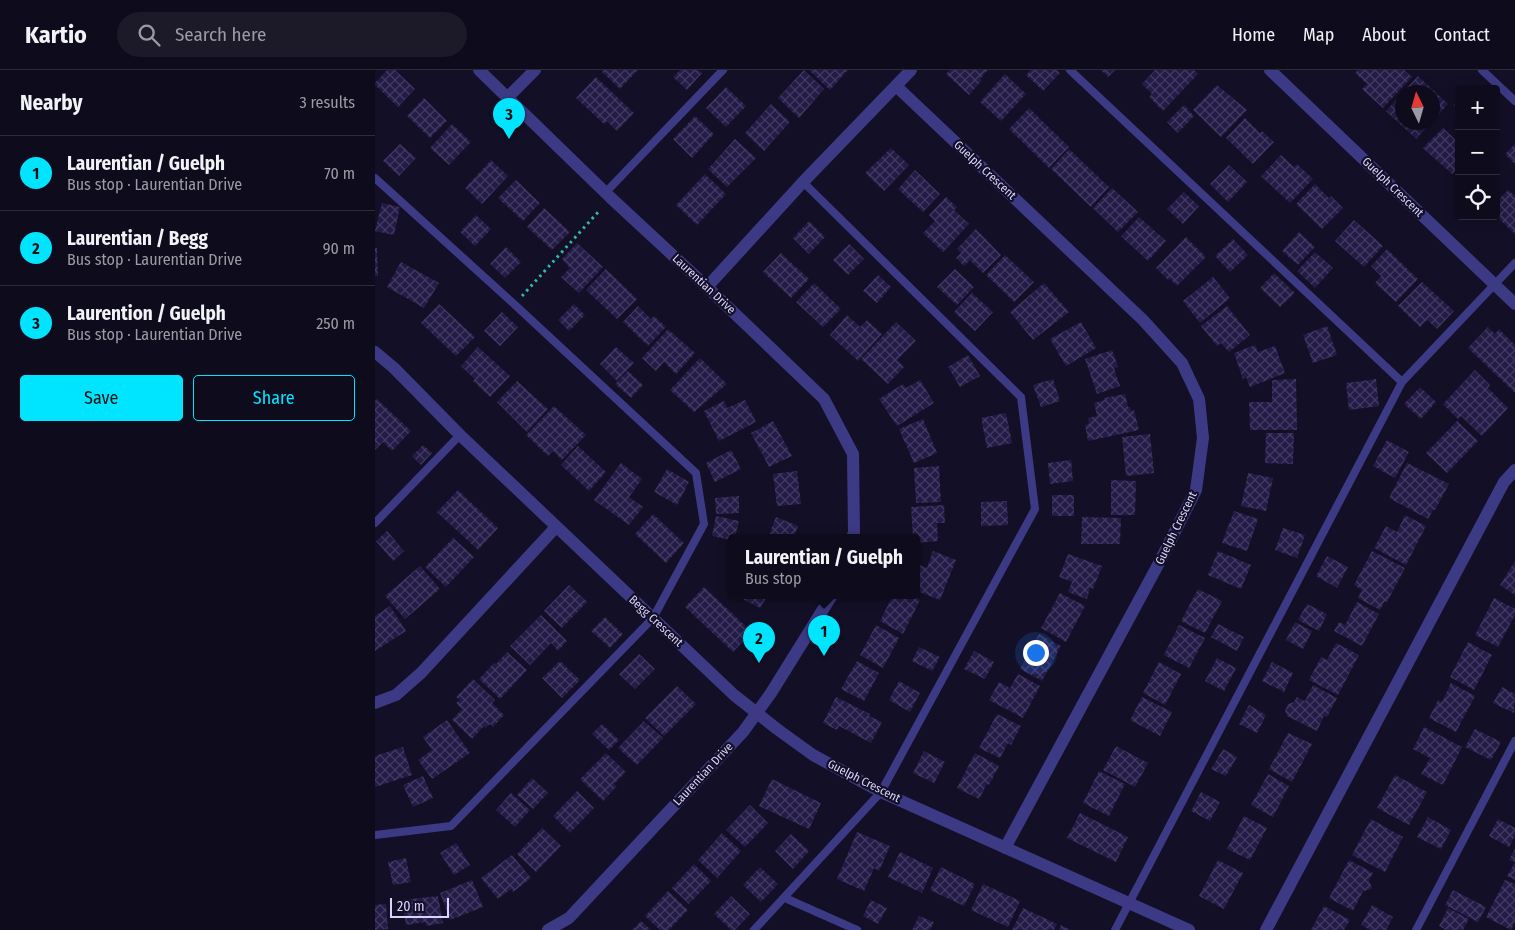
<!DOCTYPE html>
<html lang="en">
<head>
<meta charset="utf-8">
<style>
	:root { --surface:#0e0b1c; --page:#1c1929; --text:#f1f3f6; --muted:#9b9ba3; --line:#2e2b3b; --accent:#00e5ff }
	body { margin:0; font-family:"Fira Sans Condensed",sans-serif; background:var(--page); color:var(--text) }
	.controls { position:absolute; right:15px; top:15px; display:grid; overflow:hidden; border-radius:5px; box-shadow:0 2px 12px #0003 }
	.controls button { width:45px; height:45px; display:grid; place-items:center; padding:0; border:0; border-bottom:1px solid var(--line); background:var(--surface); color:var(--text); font:25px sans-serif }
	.compass { position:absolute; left:1020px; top:15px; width:45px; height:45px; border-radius:50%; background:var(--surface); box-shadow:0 2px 12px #0003; rotate:355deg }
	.scale { position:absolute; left:15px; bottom:12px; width:59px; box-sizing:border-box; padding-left:5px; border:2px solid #d9d4ff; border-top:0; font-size:14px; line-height:18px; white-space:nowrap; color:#d9d4ff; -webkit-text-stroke:4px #130f26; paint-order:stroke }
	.you { position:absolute; left:660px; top:582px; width:18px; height:18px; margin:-12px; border:4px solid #fff; border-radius:50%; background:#1a73e8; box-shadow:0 0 0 8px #1a73e833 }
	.badge { display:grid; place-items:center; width:32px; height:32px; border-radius:50%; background:var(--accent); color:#111; font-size:16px; font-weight:700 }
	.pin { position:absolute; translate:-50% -41px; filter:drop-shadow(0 1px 2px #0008) }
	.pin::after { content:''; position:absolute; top:26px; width:18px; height:15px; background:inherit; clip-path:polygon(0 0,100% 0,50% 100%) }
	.popup { position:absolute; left:353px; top:464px; width:192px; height:65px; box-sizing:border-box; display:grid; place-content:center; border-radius:5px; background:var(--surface); filter:drop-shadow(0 1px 4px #0005); font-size:16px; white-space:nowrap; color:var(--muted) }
	.popup b { font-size:19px; color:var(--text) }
	.popup::after { content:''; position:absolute; left:50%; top:100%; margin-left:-10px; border:10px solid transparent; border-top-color:var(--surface) }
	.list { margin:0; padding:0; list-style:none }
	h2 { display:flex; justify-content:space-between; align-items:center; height:65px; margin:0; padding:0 20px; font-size:21px }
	h2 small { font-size:16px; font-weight:400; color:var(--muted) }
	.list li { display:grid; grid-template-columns:32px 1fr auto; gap:15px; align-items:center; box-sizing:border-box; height:75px; padding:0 20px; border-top:1px solid var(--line) }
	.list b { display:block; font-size:19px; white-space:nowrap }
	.list p { margin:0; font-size:16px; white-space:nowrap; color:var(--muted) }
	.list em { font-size:16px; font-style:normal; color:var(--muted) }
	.actions { display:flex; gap:10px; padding:15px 20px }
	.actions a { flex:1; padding:11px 0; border:1px solid var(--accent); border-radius:5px; text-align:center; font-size:18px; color:var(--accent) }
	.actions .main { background:var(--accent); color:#111 }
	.icon { flex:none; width:28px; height:28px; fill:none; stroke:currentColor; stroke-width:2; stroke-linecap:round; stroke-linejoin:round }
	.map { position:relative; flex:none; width:1140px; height:860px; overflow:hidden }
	header { display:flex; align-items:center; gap:30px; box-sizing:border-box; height:70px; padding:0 25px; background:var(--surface); border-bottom:1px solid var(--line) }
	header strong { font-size:24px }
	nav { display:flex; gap:28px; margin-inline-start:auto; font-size:18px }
	.search { width:350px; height:45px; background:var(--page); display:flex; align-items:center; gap:12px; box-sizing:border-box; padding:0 18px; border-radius:28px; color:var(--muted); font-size:19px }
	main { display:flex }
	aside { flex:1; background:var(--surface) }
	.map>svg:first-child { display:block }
</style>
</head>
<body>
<header>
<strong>Kartio</strong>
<div class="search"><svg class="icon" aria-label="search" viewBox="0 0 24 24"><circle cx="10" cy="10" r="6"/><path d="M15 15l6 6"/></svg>Search here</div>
<nav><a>Home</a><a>Map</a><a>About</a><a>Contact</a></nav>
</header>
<main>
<aside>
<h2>Nearby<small>3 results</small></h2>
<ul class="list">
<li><span class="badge">1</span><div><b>Laurentian / Guelph</b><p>Bus stop · Laurentian Drive</p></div><em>70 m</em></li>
<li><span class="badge">2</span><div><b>Laurentian / Begg</b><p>Bus stop · Laurentian Drive</p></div><em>90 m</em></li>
<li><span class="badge">3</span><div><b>Laurention / Guelph</b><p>Bus stop · Laurentian Drive</p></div><em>250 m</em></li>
</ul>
<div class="actions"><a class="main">Save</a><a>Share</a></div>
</aside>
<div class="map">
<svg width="1140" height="860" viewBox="0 0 1140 860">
	<defs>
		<pattern id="building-cross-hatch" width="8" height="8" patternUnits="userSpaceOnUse" patternTransform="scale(1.25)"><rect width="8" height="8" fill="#241b47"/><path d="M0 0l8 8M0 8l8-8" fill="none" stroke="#433b63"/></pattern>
	</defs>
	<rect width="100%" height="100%" fill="#130f26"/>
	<!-- building -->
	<path fill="url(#building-cross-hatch)" d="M12,0h8l20,19 -17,18 -23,-22v-2z
		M229,0h34l-18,19 -18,-17z
		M305,0h18l4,3 -15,17 -14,-13z
		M429,0l20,19 -25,29 -21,-20z
		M434,0h39l-18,20z
		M575,0h38l-8,9 2,1 -13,15 -23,-21z
		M656,0h26l3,3 -17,18 -17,-16z
		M726,0h14l-7,7z
		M780,0h39l4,4 -35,37 -14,-14 3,-3 -10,-10z
		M983,0h46l8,7 -29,31 -21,-19 5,-5 -12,-11z
		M630,4l21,20 -25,27 -21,-19z
		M1043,6l30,28 -15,17v-29h-30v30h28l-15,17 -30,-28z
		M221,7l38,36 -17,18 -10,-10 -3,3 -28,-26z
		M842,15l30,25 -26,27 -28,-27z
		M351,17l20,19 -20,21 -20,-19z
		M49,28l23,23 -17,17 -23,-22z
		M1084,29v11l-6,-5z
		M396,34l19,18 -26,29 -19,-18z
		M809,35l10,11 -16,17 -11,-11z
		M654,38l40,39 -20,21 -40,-39z
		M320,46l19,18 -22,24 -19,-19z
		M870,48l15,15 2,-2 12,11 -21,22 -27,-26z
		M77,54l19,18 -22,23 -19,-17z
		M1068,58l16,15v24l-7,7 -29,-26z
		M360,69l21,19 -29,29 -19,-18z
		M25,74l16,14 -17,18 -16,-15z
		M1140,74v20l-10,-10z
		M516,78l18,17 -25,26 -19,-18z
		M694,79l40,38 -18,20 -40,-38z
		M906,85l13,12 3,-3 16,15 -23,24 -29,-27z
		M116,90l17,16 -26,28 -17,-16z
		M854,95l18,17 -19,20 -18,-18z
		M540,100l25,24 -17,18 -25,-23z
		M330,104l21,20 -29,31 -21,-20z
		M141,110l24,23 -17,18 -25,-23z
		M940,114l14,14 2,-2 12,12 -21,21 -26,-25z
		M737,118l26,24 -20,20 -25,-24z
		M1133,120l7,6v38l-19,-18v-14z
		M809,122l15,14 -16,18 -16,-15z
		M571,127l11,10 -3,3 15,14 -26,28 -20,-19 12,-12 -6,-6z
		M7,133l18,4 -6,28 -19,-4z
		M169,138l26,24 -18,18 -25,-23z
		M101,145l15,14 -16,17 -15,-14z
		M764,147l27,24 -18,20 -27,-25z
		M979,150l29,26 -19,21 -29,-26z
		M434,151l16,16 -16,17 -16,-16z
		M601,159l25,26 -18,18 -13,-13 -6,6 -8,-8 5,-5 -4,-4z
		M924,162l16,15 -17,18 -16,-14z
		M811,167l20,20 -29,29 -7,-7 -2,1 -12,-12z
		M858,169l15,16 -18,17 -15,-16z
		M202,173l26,24 -24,26 -18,-16 9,-9 -8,-9z
		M474,174l15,15 -16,16 -15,-15z
		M131,177l15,15 -16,16 -15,-14z
		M0,178h2l1,28h-3z
		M1012,179l31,30 -22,23 -21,-19 6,-7 -10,-10z
		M940,182l18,16 -18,20 -18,-17z
		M406,183l28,26 -18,19 -28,-26z
		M630,185l29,27 -20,20 -28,-27z
		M26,192l38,21 -15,25 -37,-21z
		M231,199l31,30 -20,20 -31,-29z
		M580,199l19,18 -17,18 -20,-18z
		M899,203l21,20 -15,14 -20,-19z
		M503,205l13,12 -14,16 -14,-12z
		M838,207l17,21 -30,25 -17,-22z
		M1047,212l32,29 -17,18 -10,-9 -7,7 -22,-21z
		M439,213l27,26 -18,18 -27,-25z
		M669,213l25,29 -36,28 -23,-28z
		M597,223l21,19 -18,19 -21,-19z
		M64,234l36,33 -19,19 -35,-33z
		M199,234l11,11 -16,16 -11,-11z
		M263,236l13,13 3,-3 12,11 -18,19 -25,-24z
		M852,236l23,29 -21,17 -8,-9 -4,3 -16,-20z
		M127,242l16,15 -18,19 -16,-15z
		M472,245l13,12 7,-7 15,14 -24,27 -28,-26z
		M521,252l20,19 -19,19 7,7 -16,17 -27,-25z
		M706,252l15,26 -30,18 -16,-27z
		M952,256l10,29 -24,8 -10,-28z
		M1113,257l7,7 4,-5 16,16v48l-47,-45z
		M293,259l27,24 -19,21 -12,-12 -8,9 -14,-13z
		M880,275l3,7 17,-6 10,27 -35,14 -4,-10 -3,2 -9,-26z
		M103,277l32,29 -20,21 -17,-16 2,-2 -14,-13z
		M241,277l18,16 -17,18 -17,-17z
		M737,280l6,17 -4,1 6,18 -23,8 -12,-35z
		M593,285l12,21 -20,11 -12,-20z
		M325,288l27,26 -33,28 -24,-22z
		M1100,300l15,15 -2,3 20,20 -26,28 -21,-20 -3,3 -15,-15z
		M253,301l15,14 -12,13 -16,-14z
		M678,309l7,22 -19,6 -8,-22z
		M921,309l1,51h-47l-1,-28h23v-22z
		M1001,309l3,27 -30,4 -3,-27z
		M545,310l14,23 -37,23 -18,-27 24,-15 3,4z
		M142,311l31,28 -21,23 -30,-30z
		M1045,317l16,15 -15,17 -17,-15z
		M750,324l3,13h2l1,4 3,-1 5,20 -51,11 -3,-16 4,-1 -1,-6 9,-2 -3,-13 11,-3 -1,-2z
		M2,329l34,32 -19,20 -9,-9 -8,8v-49z
		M370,330l11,22 -37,19 -15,-30 20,-10 3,7z
		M179,336l32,29 -24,25 -9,-9 -5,5 -22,-21z
		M631,343l6,30 -25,5 -6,-30z
		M548,349l14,34 -23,10 -15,-34z
		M398,351l19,35 -23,11 -18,-34z
		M1082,351l21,20 -31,32 -21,-20z
		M891,363h28l-1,31 -28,-1z
		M775,364l4,39 -28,3 -4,-39z
		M1012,370l22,12 -14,26 -22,-12z
		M48,375l9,8 -11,12 -9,-9z
		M203,376l28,26 -17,19 -28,-26z
		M356,380l10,19 -26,13 -9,-19z
		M696,390l2,21 -23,3 -2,-21z
		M246,393l21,16 -13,18 14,10 -14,18 -35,-25z
		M1032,393l42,21 -14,26h-2l-5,9 -39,-21z
		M564,396l2,36 -25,1 -2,-35z
		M292,399l22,13 -12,23 -23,-13z
		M422,401l4,33 -24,2 -4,-32z
		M873,403l25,5 -7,33 -25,-5z
		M736,410l25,1 -1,34h-24z
		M83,420l40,38 -20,22 -41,-38z
		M677,425h22v21h-22z
		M364,426v17l-23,1 -1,-16z
		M632,431l1,24 -27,1v-24z
		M569,435l1,18h-8l1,18 -21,2v-6h-4l-2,-30z
		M859,441l24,8 -11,32 -25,-8z
		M278,444l31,29 -18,20 -31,-29z
		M1030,445l21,11 -20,39 -32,-17 12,-22 11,6z
		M341,446l23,5 -4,16h-4v3l-19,-4z
		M401,447l22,9 -4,11h-26z
		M707,447l39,1 -1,26h-39z
		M908,458l22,7 -8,23 -22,-8z
		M12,461l17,20 -11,10 -17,-20z
		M78,468l21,19 -28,30 -21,-20z
		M558,481l23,9 -16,40 -23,-9v-27l10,4z
		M843,481l33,14 -10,24 -33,-14z
		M997,481l33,17 -18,34 -2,-1 -5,9 -22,-12 4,-8 -8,-5z
		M693,484l34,12 -9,23 -3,-1 -3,11 -19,-7 4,-10 -13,-5z
		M952,486l21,11 -11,21 -21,-12z
		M1140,491v34l-15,-10z
		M45,496l20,23 -35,30 -20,-23z
		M194,515l18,17 -25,26 -18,-17z
		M329,517l48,45 -19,20 -48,-45z
		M823,519l24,12 -17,32 -24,-12z
		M685,523l25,13 -19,36 -25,-14z
		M363,525h30l-8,13 -23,-12z
		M518,525h18l9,5 -17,34 -23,-13z
		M1119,528l21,11v6l-17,32 -23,-12z
		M982,532l22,12 -17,32 -28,-15 5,-9 6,3z
		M932,534l20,10 -8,17 -21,-11z
		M15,536l16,25 -31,20v-35z
		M166,545l26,26 -9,10 -7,-8 -21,22 -20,-19z
		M230,547l18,17 -13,14 -19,-17z
		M920,552l17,9 -9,18 -17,-9z
		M843,554l26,13 -7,14 -26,-14z
		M501,555l23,13 -16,30 -23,-13z
		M804,555l26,13 -16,30 -25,-13z
		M664,564l22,12 -19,35 -22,-12z
		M1093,572l24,13 -18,35 -24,-13z
		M961,573l23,12 -21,40 -29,-15 12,-23 6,3z
		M544,577l21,10 -8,14 -20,-10z
		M599,581l20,11 -9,17 -21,-10z
		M132,582l20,18 -27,29 -21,-20 15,-16 2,1z
		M264,584l16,15 -20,20 -16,-15z
		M842,588l19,10 -12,23 -19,-10z
		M185,591l20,19 -18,18 -20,-20z
		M482,591l22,12 -15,28 -23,-12z
		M784,592l22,12 -16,31 -22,-12z
		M897,592l21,11 -9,19 -22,-11z
		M643,604l22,12 -17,32 -34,-18 10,-18 11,6z
		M98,609l22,21 -3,3 12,12 -11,12 -3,-3 -5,4 -1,-2 -12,13 -20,-19 10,-11 -6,-6 4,-3 -4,-3z
		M524,611l21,12 -10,19 -21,-12z
		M1076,613l24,13 -19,36 -27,-14 9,-18 4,2z
		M938,615l24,13 -10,19 -3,-1 -7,15 -30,-15 -2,-5 3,-7 6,-2 3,-5 8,4z
		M302,616l19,18 -32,32 -19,-18z
		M1127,617l13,7 -1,19 -21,-10z
		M461,627l34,17 -1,2 13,6 -11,21 -32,-17 -2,4 -14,-7z
		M767,627l30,15 -12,24 -30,-16z
		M874,635l17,10 -9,18 -18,-9z
		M622,644l24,12 -10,19 -3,-2 -8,15 -21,-10z
		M72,650l23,33 -38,26 -14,-19 14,-10 -9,-13z
		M269,651l19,17 -26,27 -19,-17z
		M227,654l17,16 -10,10 -17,-16z
		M1049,657l38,20 -19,38 -22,-11 9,-16 -17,-9z
		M1100,659l26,13 -10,18 -26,-13z
		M913,663l24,11 -20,38 -23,-13z
		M741,676l32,17 -13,24 -32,-17z
		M28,677l9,28 -37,12v-31z
		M848,679l14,8 -11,19 -15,-7z
		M549,681l21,11 -11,21 -21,-10z
		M231,683l20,19 -12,12 3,2 -14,15 -23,-22z
		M600,683l24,13 -10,19 -2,-1 -8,15 -22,-11z
		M724,701l26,13 -16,32 -26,-13z
		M893,704l21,12 -16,31 -22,-12z
		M1020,705l32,17 -18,33 -32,-17z
		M48,706l10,22 -20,9 -10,-22z
		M157,708l16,15 -15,16 -16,-14z
		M397,709l49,24 -12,26 -50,-23z
		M202,721l17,17 -24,25 -17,-17z
		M826,722l19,10 -10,19 -19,-10z
		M136,723l19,17 -15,17 -19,-17z
		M375,735l18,18 -23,24 -19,-17z
		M705,743l48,24 -12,25 -49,-24z
		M869,746l23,12 -17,32 -23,-11z
		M1053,747l23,13 -10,19 -24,-12z
		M996,749l32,18 -18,35 -33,-17z
		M1123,749l17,9v8l-6,11 -20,-11z
		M167,758l19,18 -25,26 -19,-18z
		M482,762l33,14 -11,25 -5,-3 -10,23 -27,-12z
		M347,763l19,18 -24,27 -19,-18z
		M416,764l18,17 -16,18 -18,-18z
		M81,773l14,22 -16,10 -14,-22z
		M1140,779v31l-8,-4 8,-14 -6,-2z
		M525,782l33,16 -11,25 -34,-16z
		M137,785l19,23 -18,14 -2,-3 -13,10 -17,-21z
		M31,788l5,24 -18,3 -5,-23z
		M843,790l25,13 -19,36 -25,-13z
		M974,790l24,13 -4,7 3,9 -9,2 -10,20 -24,-13z
		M319,794l17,17 -22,23 -17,-16z
		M385,797l18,17 -17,18 -18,-17z
		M566,797l34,17 -11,22 -34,-16z
		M97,810l11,27 -33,13 -10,-27z
		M1130,810l10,4v38l-4,8 -25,-13z
		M608,814l37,17 -12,26 -37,-17z
		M1078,820l33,17 -8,15 -33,-17z
		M293,821l20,19 -19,20h-9l-15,-14z
		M63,826l5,27 -17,3 -1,-4 -19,3 -4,-25z
		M356,826l19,18 -15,16h-4l-17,-16z
		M496,830l16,8 -9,16 -15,-8z
		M11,834l2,25 -13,1v-25z
		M997,835l21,12 -7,13h-16l-9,-5z
		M949,836l26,14 -6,10h-33z
		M648,838l34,16 -3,6h-42z
		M1073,838l21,11 -6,11h-17l-7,-4z
		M544,846l15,6 -4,8h-18z
		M266,851l10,9h-19z
		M686,855l10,5h-12z"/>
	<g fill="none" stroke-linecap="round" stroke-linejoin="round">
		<!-- path -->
		<path stroke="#2fb8b0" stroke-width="3" stroke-dasharray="2.5 4" stroke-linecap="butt" d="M147,226l78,-86"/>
		<!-- service -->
		<path stroke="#3d3a85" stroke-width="8" d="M695,0l332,312
			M1107,0l33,31
			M0,108l139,126 182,169 8,51 -51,94 -202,208 -76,9
			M231,122l117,-122
			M0,453l85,-88
			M410,828l72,32
			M379,860l127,-138 154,-283 -14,-112 -218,-215
			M740,860l287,-548 113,-119
			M1041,860l99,-189"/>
		<!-- minor -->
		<path stroke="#3d3a85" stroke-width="12" d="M104,0l132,128 96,89 117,112 29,55 1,79 -2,4
			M895,0l245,234
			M521,16l247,234 39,43 17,36 4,39 -7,52 -37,73 -154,285
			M133,27l27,-27
			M332,217l96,-105 108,-112
			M0,282l19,16 66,67 274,260 43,34 36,26 68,37 308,138
			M0,633l21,-8 25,-22 135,-146
			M173,860l21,-12 174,-186 28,-39 61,-98
			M891,860l238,-448 11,-12"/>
	</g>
	<g text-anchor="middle" stroke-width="4.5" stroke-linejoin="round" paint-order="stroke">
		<!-- street labels -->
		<g font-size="12" fill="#d9d4ff" stroke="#130f26">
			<text transform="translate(610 100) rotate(43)" y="4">Guelph Crescent</text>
			<text transform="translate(1018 117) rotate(44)" y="4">Guelph Crescent</text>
			<text transform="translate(329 214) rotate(43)" y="4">Laurentian Drive</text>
			<text transform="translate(801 458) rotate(-64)" y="4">Guelph Crescent</text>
			<text transform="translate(281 551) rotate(43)" y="4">Begg Crescent</text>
			<text transform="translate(328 704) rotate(-47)" y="4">Laurentian Drive</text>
			<text transform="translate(489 711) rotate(27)" y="4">Guelph Crescent</text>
		</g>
	</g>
</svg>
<div class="controls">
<button>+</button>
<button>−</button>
<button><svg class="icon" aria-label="locate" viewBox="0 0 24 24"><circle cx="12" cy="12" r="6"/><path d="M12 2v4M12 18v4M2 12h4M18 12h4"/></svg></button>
</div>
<svg class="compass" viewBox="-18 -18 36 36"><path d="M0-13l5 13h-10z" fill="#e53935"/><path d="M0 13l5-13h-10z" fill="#9b9ba3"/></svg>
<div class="scale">20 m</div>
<div class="you"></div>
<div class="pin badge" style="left:449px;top:586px">1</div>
<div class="popup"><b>Laurentian / Guelph</b>Bus stop</div>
<div class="pin badge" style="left:384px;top:593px">2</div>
<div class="pin badge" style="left:134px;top:69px">3</div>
</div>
</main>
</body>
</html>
